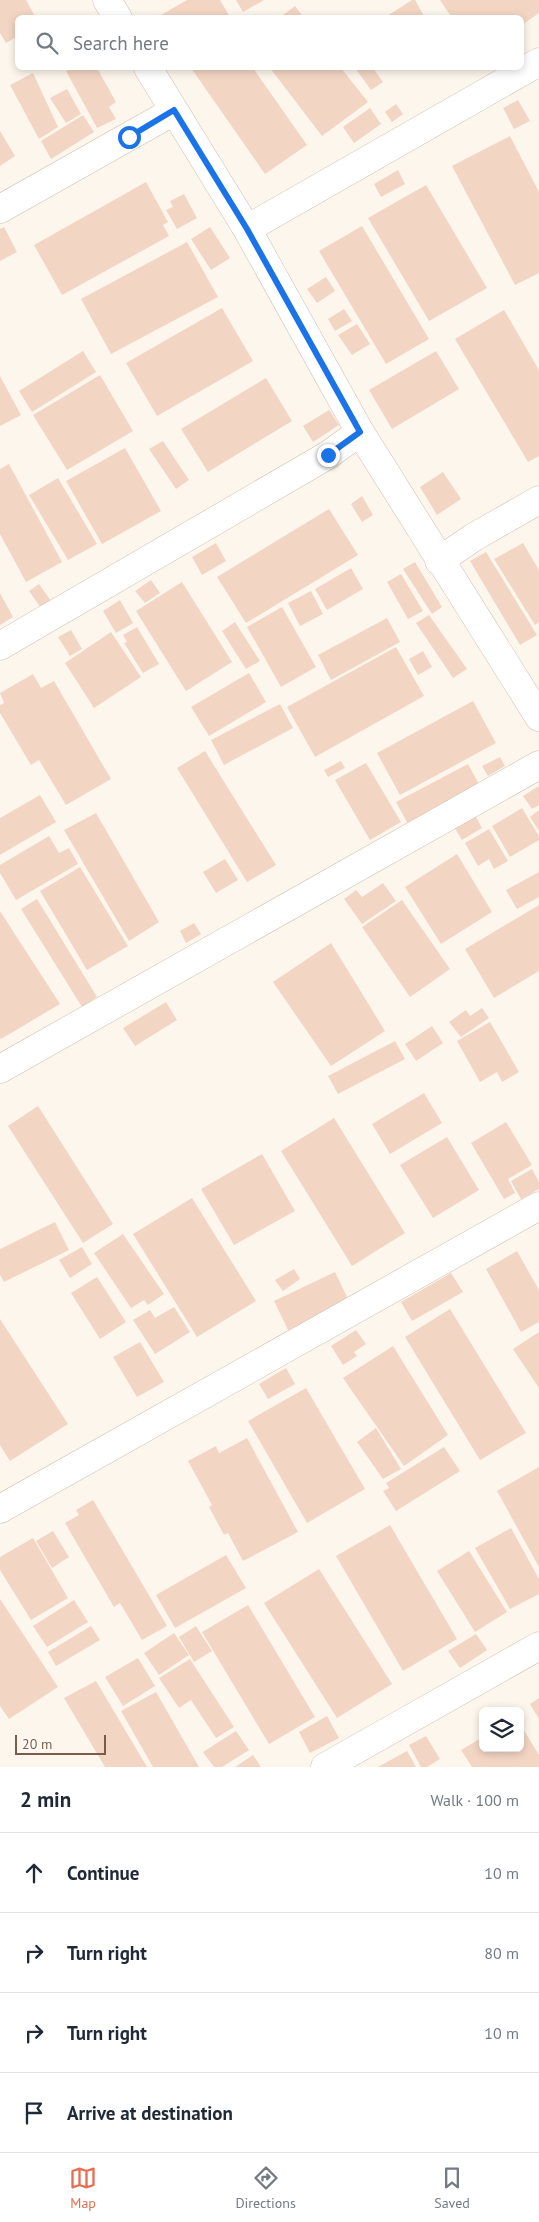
<!DOCTYPE html>
<html lang="en">
<head>
<meta charset="utf-8">
<style>
	:root { --surface:#fff; --page:#f2f2f3; --text:#1f2937; --muted:#747a83; --line:#e0e1e3; --accent:#e76f51 }
	body { margin:0; font-family:"PT Sans",sans-serif; background:var(--page); color:var(--text) }
	.controls { position:absolute; right:15px; bottom:15px; display:grid; overflow:hidden; border-radius:8px; box-shadow:0 2px 8px #0003 }
	.controls button { width:45px; height:45px; display:grid; place-items:center; padding:0; border:0; border-bottom:1px solid var(--line); background:var(--surface); color:var(--text); font:25px sans-serif }
	.scale { position:absolute; left:15px; bottom:12px; width:91px; box-sizing:border-box; padding-left:5px; border:2px solid #7a5c4d; border-top:0; font-size:14px; line-height:18px; white-space:nowrap; color:#7a5c4d; -webkit-text-stroke:4px #fffaf3; paint-order:stroke }
	.stop { position:absolute; width:15px; height:15px; margin:-11px; border:4px solid #1a73e8; border-radius:50%; background:#fff }
	.stop.end { background:#1a73e8; border-color:#fff; box-shadow:0 1px 5px #0008 }
	.list { margin:0; padding:0; list-style:none }
	h2 { display:flex; justify-content:space-between; align-items:center; height:65px; margin:0; padding:0 20px; font-size:21px }
	h2 small { font-size:16px; font-weight:400; color:var(--muted) }
	.list li { display:grid; grid-template-columns:32px 1fr auto; gap:15px; align-items:center; box-sizing:border-box; height:80px; padding:0 20px; border-top:1px solid var(--line) }
	.list b { display:block; font-size:19px; white-space:nowrap }
	.list em { font-size:16px; font-style:normal; color:var(--muted) }
	.icon { flex:none; width:28px; height:28px; fill:none; stroke:currentColor; stroke-width:2; stroke-linecap:round; stroke-linejoin:round }
	.map { position:relative; flex:none; width:539px; height:1767px; overflow:hidden }
	.search { position:absolute; background:var(--surface); box-shadow:0 2px 8px #0003; left:15px; right:15px; top:15px; height:55px; display:flex; align-items:center; gap:12px; box-sizing:border-box; padding:0 18px; border-radius:8px; color:var(--muted); font-size:19px }
	.sheet { height:385px; background:var(--surface) }
	nav { display:flex; justify-content:space-around; align-items:center; box-sizing:border-box; height:70px; border-top:1px solid var(--line); background:var(--surface); font-size:14px; color:var(--muted) }
	nav a { display:grid; justify-items:center; gap:2px }
	nav .on { color:var(--accent) }
	.map>svg:first-child { display:block }
</style>
</head>
<body>
<div class="map">
<svg width="539" height="1767" viewBox="0 0 539 1767">
	<rect width="100%" height="100%" fill="#fdf6ec"/>
	<!-- building -->
	<path fill="#f3d5c3" d="M0,0h26l10,18h-18v18l-12,7 -6,-10z
		M187,0h33l10,17 -74,1z
		M236,0h28l-21,12z
		M412,0h3l10,18h-41z
		M440,0h99v13l-17,12v-7h-70z
		M295,6l9,12h-25z
		M72,68h25l19,34 -7,5 7,12 -19,9 -31,-57z
		M191,68h62l54,77 -42,29z
		M270,68h71l27,34 -46,34z
		M355,68h18l10,14 -12,8z
		M33,73l25,54 -19,12 -29,-54z
		M67,89l14,25 -15,9 -16,-25z
		M518,100l12,21 -16,8 -11,-21z
		M396,104l7,10 -11,8 -7,-10z
		M370,108l11,16 -27,19 -11,-16z
		M83,115l11,17 -43,27 -10,-18z
		M0,131l15,25 -15,10z
		M510,136l29,56v81l-24,12 -63,-119z
		M398,170l7,14 -24,13 -7,-13z
		M146,182l22,40 -5,3 6,11 -107,59 -28,-50z
		M426,185l61,103 -58,33 -61,-103z
		M184,194l13,24 -20,11 -11,-19 7,-3 -3,-6z
		M362,226l67,113 -43,25 -67,-113z
		M4,227l13,25 -17,9v-32z
		M210,227l20,31 -19,12 -20,-31z
		M187,242l31,55 -107,57 -30,-55z
		M326,277l9,14 -18,12 -10,-14z
		M222,308l31,53 -96,55 -31,-53z
		M344,309l8,12 -17,10 -7,-12z
		M504,310l35,60v86l-11,6 -73,-123z
		M357,324l13,20 -18,11 -14,-20z
		M83,351l13,21 -64,40 -13,-21z
		M436,351l23,38 -67,40 -23,-39z
		M100,375l33,56 -66,39 -34,-55z
		M0,376l21,39 -21,11z
		M266,378l26,43 -84,51 -27,-43z
		M329,410l10,15 -26,17 -10,-16z
		M163,441l26,39 -13,9 -27,-40z
		M125,448l36,63 -59,33 -36,-63z
		M9,464l53,98 -36,20 -26,-48v-65z
		M443,472l18,27 -24,16 -17,-28z
		M58,478l39,66 -29,16 -39,-65z
		M362,496l11,19 -11,7 -11,-18z
		M329,509l29,46 -112,68 -29,-46z
		M216,543l10,18 -24,14 -10,-18z
		M523,543l16,27v52l-4,3 -41,-66z
		M486,552l51,83 -17,10 -50,-84z
		M415,562l27,45 -10,7 -29,-45z
		M351,568l12,21 -36,21 -12,-21z
		M401,574l22,37 -15,8 -21,-37z
		M151,580l9,13 -15,10 -10,-12z
		M182,582l50,80 -46,29 -50,-80z
		M39,584l12,17 -10,7 -12,-17z
		M311,591l12,23 -23,12 -12,-23z
		M0,593l13,24 -13,8z
		M120,600l13,23 -17,10 -13,-22z
		M282,607l34,60 -35,20 -34,-60z
		M429,615l38,54 -14,9 -37,-55z
		M387,618l13,24 -69,38 -13,-25z
		M235,622l25,39 -14,8 -24,-38z
		M137,627l22,37 -16,9 -19,-30 3,-1 -4,-7z
		M71,630l11,19 -12,7 -12,-19z
		M111,632l30,45 -47,31 -29,-45z
		M396,647l28,49 -109,61 -28,-50z
		M423,651l9,16 -14,8 -9,-16z
		M249,673l17,29 -57,34 -18,-29z
		M33,674l8,14 13,-7 57,98 -45,26 -27,-45 -8,5 -31,-52v-8l4,-2 -4,-10z
		M473,701l23,42 -96,52 -23,-42z
		M280,704l13,24 -69,37 -13,-25z
		M205,751l71,114 -29,17 -70,-114z
		M500,757l5,9 -17,10 -6,-10z
		M341,761l4,7 -17,9 -4,-7z
		M366,763l35,59 -31,18 -35,-60z
		M468,764l12,22 -72,38 -12,-22z
		M539,786v19l-7,4 -9,-13z
		M40,795l16,27 -56,33v-37z
		M522,808l17,28v4l-29,17 -18,-31z
		M539,810v21l-9,-14z
		M96,813l63,109 -30,19 -65,-111z
		M475,815l7,13 -20,12 -8,-13z
		M489,829l19,32 -14,8 -5,-10 -11,7 -13,-23z
		M49,836l10,17 10,-5 9,16 -62,36 -16,-27v-8z
		M457,854l35,58 -51,32 -36,-57z
		M225,859l13,21 -22,13 -13,-21z
		M80,867l48,79 -41,24 -47,-79z
		M539,872v25l-22,12 -11,-19z
		M383,883l13,18 -34,23 -18,-25 12,-9 6,7z
		M37,899l60,98 -15,10 -61,-98z
		M402,900l48,69 -40,28 -48,-70z
		M539,905v66l-45,27 -29,-49z
		M0,911l60,93 -59,35 -1,-1z
		M194,923l7,11 -15,9 -6,-12z
		M331,943l54,88 -54,35 -58,-84z
		M166,1002l11,18 -42,26 -12,-18z
		M482,1008l7,10 -28,19 -12,-15 17,-12 4,6z
		M490,1022l29,50 -17,10 -5,-10 -17,10 -23,-41z
		M432,1026l11,17 -27,18 -11,-17z
		M395,1041l10,18 -67,35 -10,-18z
		M424,1093l18,30 -52,31 -18,-30z
		M38,1106l75,118 -30,19 -75,-117z
		M334,1118l71,115 -53,33 -71,-115z
		M506,1122l26,43 -24,14 7,14 -11,6 -33,-56z
		M447,1137l32,53 -46,28 -33,-53z
		M262,1154l33,57 -61,34 -33,-56z
		M532,1169l7,13v7l-18,10 -10,-18z
		M192,1198l64,103 -59,36 -64,-103z
		M55,1222l14,28 -65,32 -4,-7v-26z
		M123,1234l41,60 -16,11 -4,-5 -13,8 -37,-55z
		M82,1247l10,17 -22,14 -11,-18z
		M517,1251l22,39v32l-18,10 -35,-63z
		M294,1269l6,10 -17,12 -8,-11z
		M335,1272l14,29 -61,29 -14,-29z
		M451,1273l12,19 -51,29 -11,-19z
		M97,1277l29,45 -26,17 -29,-46z
		M174,1307l16,25 -35,22 -22,-34 17,-10 5,8z
		M450,1309l76,124 -46,27 -75,-123z
		M0,1319l68,105 -58,37 -10,-16z
		M356,1330l10,14 -12,8 3,4 -14,9 -12,-19z
		M539,1332v56l-26,-39z
		M140,1342l24,40 -27,15 -24,-40z
		M393,1346l55,89 -44,31 -61,-88z
		M286,1368l9,16 -27,15 -9,-15z
		M306,1388l59,101 -58,34 -59,-102z
		M376,1428l25,41 -18,10 -26,-37z
		M247,1438l51,94 -55,29 -15,-28 -4,2 -15,-28 3,-2 -24,-44 28,-15 3,7z
		M444,1447l16,24 -64,40 -13,-20 6,-3 -3,-5z
		M539,1467v100l-42,-76z
		M93,1500l74,126 -25,14 -22,-37 -6,4 -49,-84 14,-8 -3,-5z
		M390,1525l67,114 -54,32 -67,-115z
		M511,1528l28,51v15l-29,15 -35,-61z
		M53,1531l16,26 -17,11 -16,-27z
		M33,1538l35,60 -37,22 -31,-50v-13z
		M469,1551l38,61 -32,20 -38,-61z
		M226,1555l20,33 -71,40 -19,-33z
		M319,1569l73,115 -55,34 -73,-115z
		M0,1599l58,88 -49,32 -9,-13z
		M74,1600l14,22 -41,25 -14,-21z
		M248,1605l67,112 -46,27 -67,-112z
		M91,1626l9,14 -44,26 -8,-14z
		M196,1626l16,25 -18,11 -15,-25z
		M174,1633l15,22 -30,20 -15,-22z
		M476,1634l11,16 -27,18 -12,-17z
		M138,1658l17,28 -32,20 -18,-29z
		M190,1659l44,68 -18,11 -25,-38 -12,8 -20,-30z
		M96,1681l51,86h-42l-41,-69z
		M156,1692l43,75h-46l-32,-56z
		M539,1698v21l-9,-15z
		M327,1716l12,22 -29,15 -11,-21z
		M520,1724l19,31v12h-67l-11,-17 22,-13v11h37z
		M236,1731l13,19 -27,17h-8l-11,-15z
		M426,1736l14,23 -13,8h-6l-12,-22z
		M407,1751l9,16h-38z
		M253,1755l8,12h-26z"/>
	<g fill="none" stroke-linecap="round" stroke-linejoin="round">
		<!-- minor casing -->
		<g stroke="#d1beb0" stroke-width="29">
			<path id="minor" d="M107,0l11,18
				M148,68l99,161 113,203 179,285
				M0,209l174,-98
				M247,229l292,-167
				M439,561l35,-24 65,-37
				M0,646l328,-191 32,-23
				M0,1069l539,-304
				M0,1509l539,-303
				M325,1767l214,-121"/>
		</g>
		<!-- minor -->
		<use href="#minor" stroke="#fff" stroke-width="28"/>
	</g>
	<g fill="none" stroke-linecap="round" stroke-linejoin="round">
		<!-- route -->
		<path stroke="#1a73e8" stroke-width="6" d="M129,137l45,-27 73,119 113,203 -32,23"/>
	</g>
</svg>
<div class="controls">
<button><svg class="icon" aria-label="layers" viewBox="0 0 24 24"><path d="M12 4l9 5-9 5-9-5zM3 14l9 5 9-5"/></svg></button>
</div>
<div class="scale">20 m</div>
<div class="stop" style="left:129px;top:137px"></div>
<div class="stop end" style="left:328px;top:455px"></div>
<div class="search"><svg class="icon" aria-label="search" viewBox="0 0 24 24"><circle cx="10" cy="10" r="6"/><path d="M15 15l6 6"/></svg>Search here</div>
</div>
<section class="sheet">
<h2>2 min<small>Walk · 100 m</small></h2>
<ul class="list">
<li><svg class="icon" aria-label="ahead" viewBox="0 0 24 24"><path d="M12 20V5M6 11l6-6 6 6"/></svg><div><b>Continue</b></div><em>10 m</em></li>
<li><svg class="icon" aria-label="right" viewBox="0 0 24 24"><path d="M7 20v-9h11M14 6l5 5-5 5"/></svg><div><b>Turn right</b></div><em>80 m</em></li>
<li><svg class="icon" aria-label="right" viewBox="0 0 24 24"><path d="M7 20v-9h11M14 6l5 5-5 5"/></svg><div><b>Turn right</b></div><em>10 m</em></li>
<li><svg class="icon" aria-label="arrive" viewBox="0 0 24 24"><path d="M6 21V4h12l-3 4 3 4H6"/></svg><div><b>Arrive at destination</b></div></li>
</ul>
</section>
<nav>
<a class="on"><svg class="icon" aria-label="map" viewBox="0 0 24 24"><path d="M3 6l6-2 6 2 6-2v14l-6 2-6-2-6 2zM9 4v14M15 6v14"/></svg>Map</a>
<a><svg class="icon" aria-label="directions" viewBox="0 0 24 24"><path d="M12 3l9 9-9 9-9-9zM9 14v-3h6M13 9l2 2-2 2"/></svg>Directions</a>
<a><svg class="icon" aria-label="saved" viewBox="0 0 24 24"><path d="M7 4h10v16l-5-4-5 4z"/></svg>Saved</a>
</nav>
</body>
</html>
